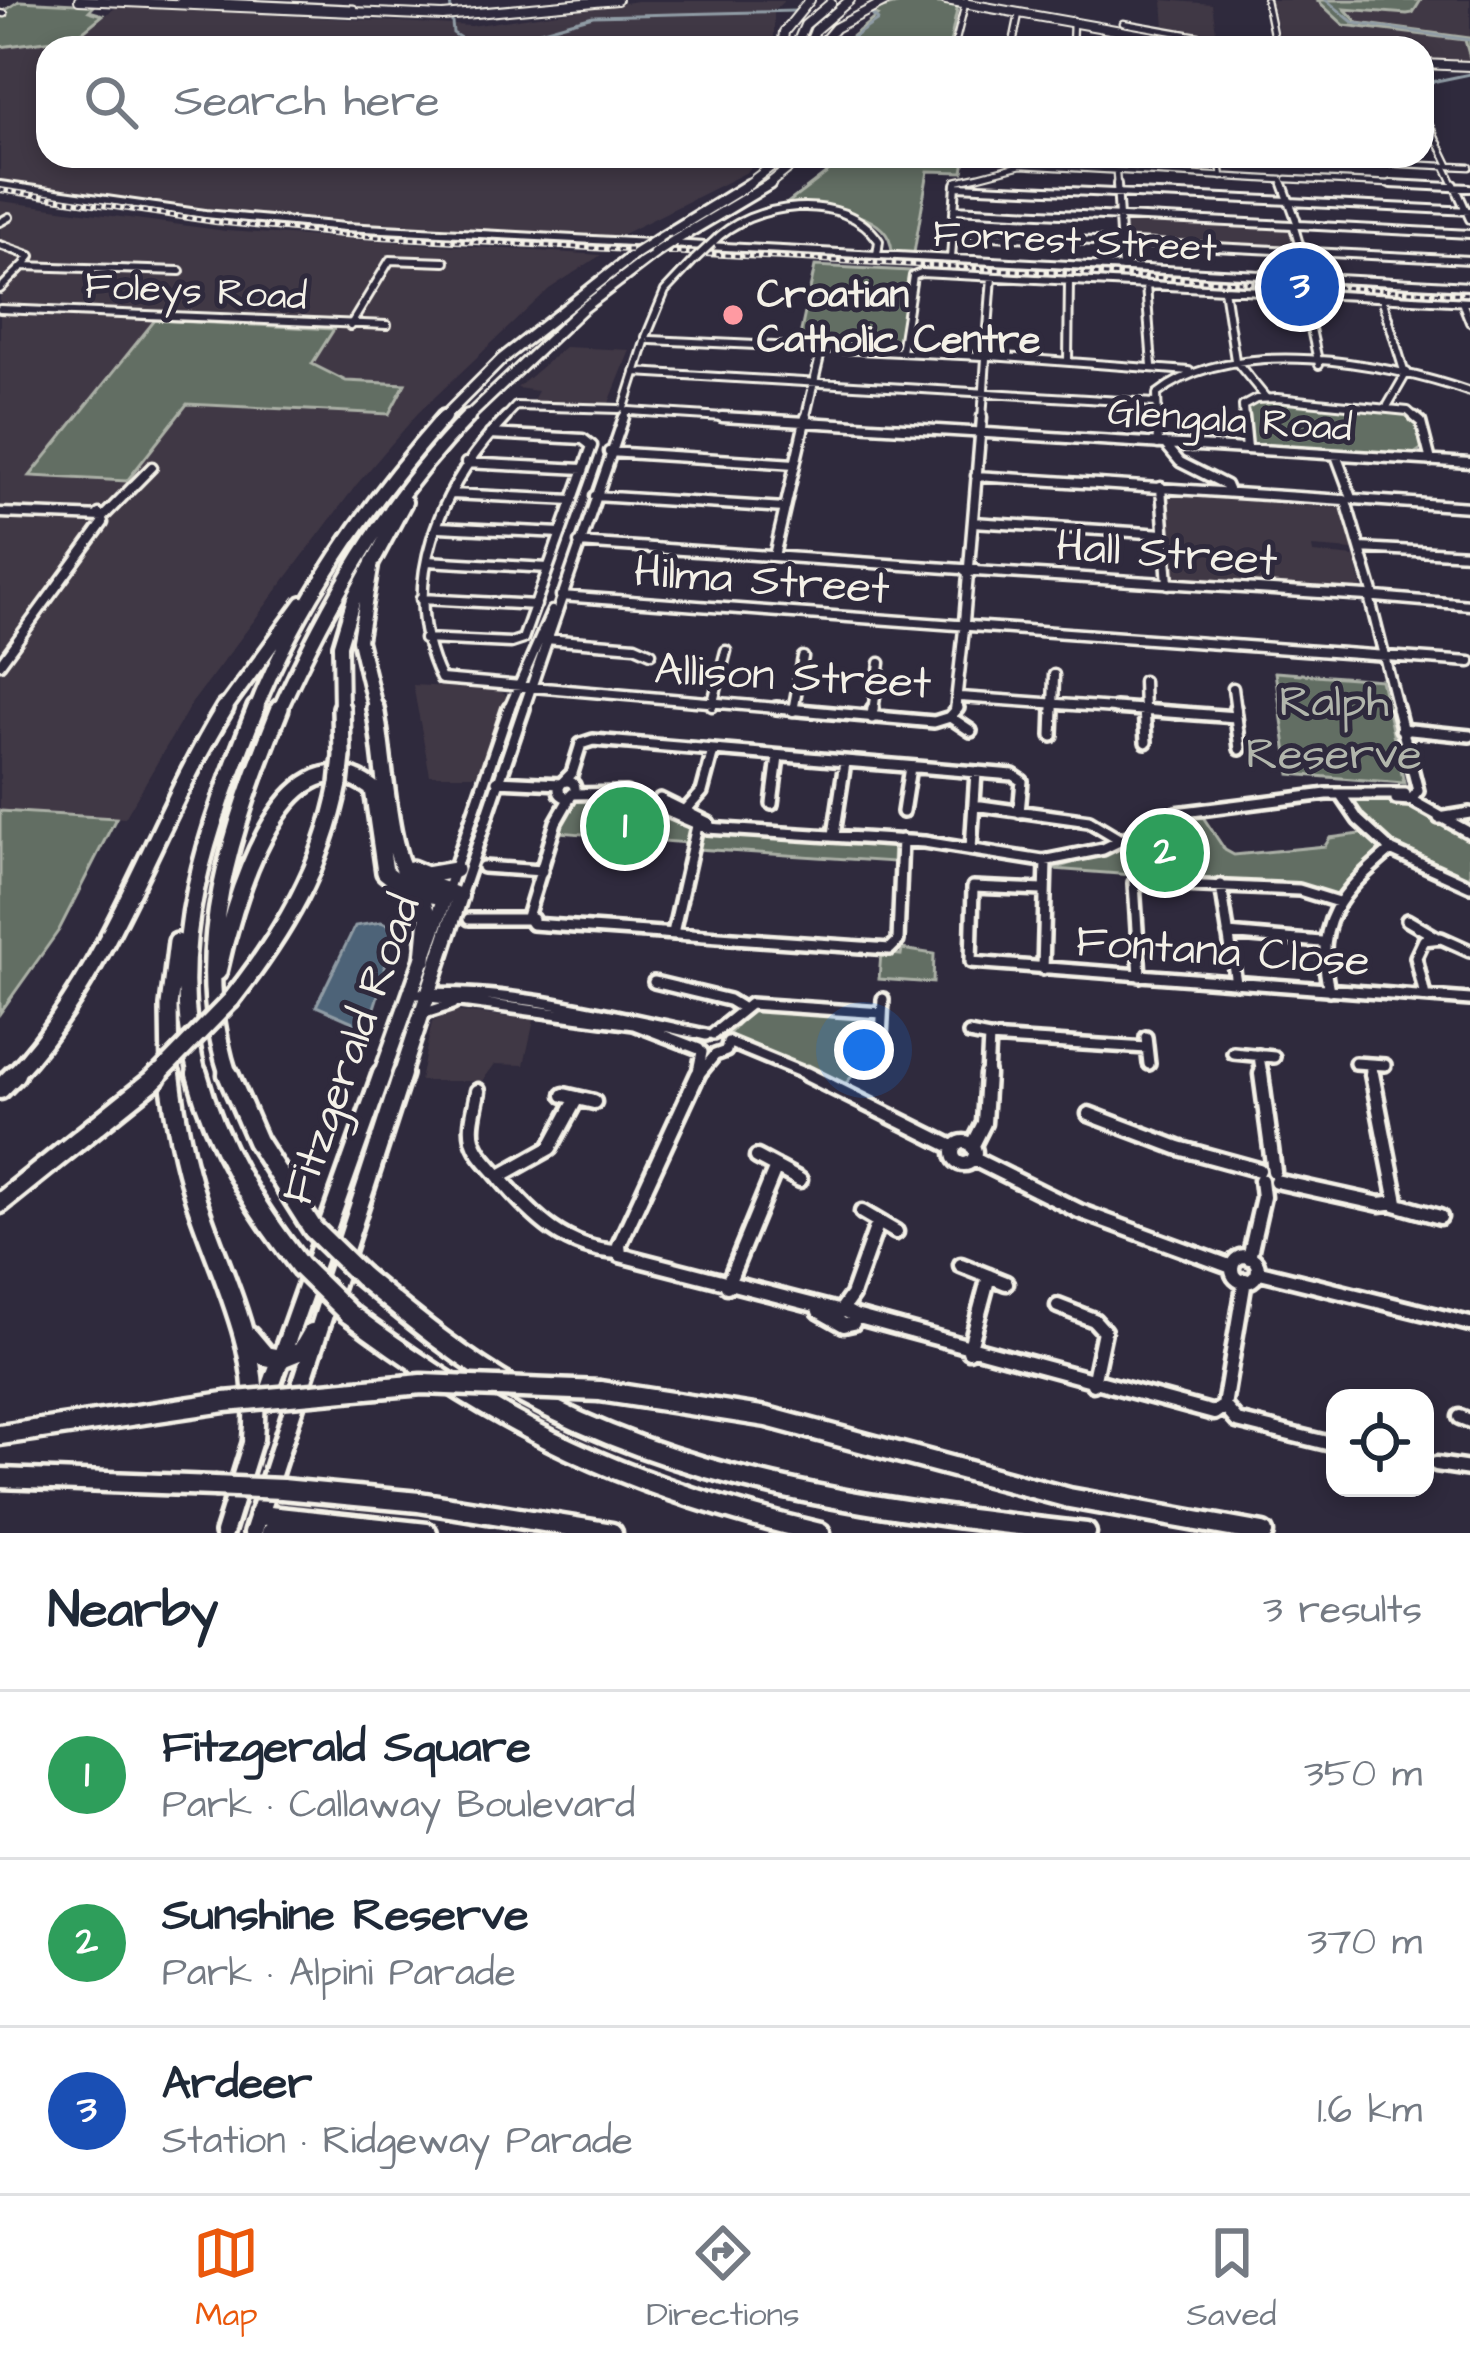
<!DOCTYPE html>
<html lang="en">
<head>
<meta charset="utf-8">
<style>
	:root { --surface:#fff; --page:#f6f6f7; --text:#1f2937; --muted:#747a83; --line:#e0e1e3; --accent:#ea580c }
	body { margin:0; font-family:"Architects Daughter",sans-serif; background:var(--page); color:var(--text) }
	.controls { position:absolute; right:36px; bottom:36px; display:grid; overflow:hidden; border-radius:24px; box-shadow:0 6px 18px #0003 }
	.controls button { width:108px; height:108px; display:grid; place-items:center; padding:0; border:0; border-bottom:3px solid var(--line); background:var(--surface); color:var(--text); font:60px sans-serif }
	.you { position:absolute; left:864px; top:1050px; width:42px; height:42px; margin:-30px; border:9px solid #fff; border-radius:50%; background:#1a73e8; box-shadow:0 0 0 18px #1a73e833 }
	.badge { display:grid; place-items:center; width:78px; height:78px; border-radius:50%; background:var(--accent); color:#fff; font-size:39px; font-weight:700 }
	.pin { position:absolute; translate:-50% -50%; border:6px solid #fff; box-shadow:0 3px 12px #0006 }
	.list { margin:0; padding:0; list-style:none }
	h2 { display:flex; justify-content:space-between; align-items:center; height:156px; margin:0; padding:0 48px; font-size:51px }
	h2 small { font-size:39px; font-weight:400; color:var(--muted) }
	.list li { display:grid; grid-template-columns:78px 1fr auto; gap:36px; align-items:center; box-sizing:border-box; height:168px; padding:0 48px; border-top:3px solid var(--line) }
	.list b { display:block; font-size:45px; white-space:nowrap }
	.list p { margin:0; font-size:39px; white-space:nowrap; color:var(--muted) }
	.list em { font-size:39px; font-style:normal; color:var(--muted) }
	.icon { flex:none; width:66px; height:66px; fill:none; stroke:currentColor; stroke-width:2; stroke-linecap:round; stroke-linejoin:round }
	.map { position:relative; flex:none; width:1470px; height:1533px; overflow:hidden }
	.search { position:absolute; background:var(--surface); box-shadow:0 6px 18px #0003; left:36px; right:36px; top:36px; height:132px; display:flex; align-items:center; gap:30px; box-sizing:border-box; padding:0 42px; border-radius:36px; color:var(--muted); font-size:45px }
	.sheet { height:660px; background:var(--surface) }
	nav { display:flex; justify-content:space-around; align-items:center; box-sizing:border-box; height:168px; border-top:3px solid var(--line); background:var(--surface); font-size:33px; color:var(--muted) }
	nav a { display:grid; justify-items:center; gap:6px }
	nav .on { color:var(--accent) }
	.map>svg:first-child { display:block }
</style>
</head>
<body>
<div class="map">
<svg width="1470" height="1533" viewBox="0 0 1470 1533">
	<rect width="100%" height="100%" fill="#2f2a3d"/>
	<filter id="ink" filterUnits="userSpaceOnUse"><feTurbulence type="fractalNoise" baseFrequency=".00833" numOctaves="2"/><feDisplacementMap in="SourceGraphic" scale="24" xChannelSelector="R" yChannelSelector="G"/><feConvolveMatrix kernelMatrix="1 2 1 2 8 2 1 2 1" color-interpolation-filters="sRGB"/></filter>
	<g filter="url(#ink)">
		<!-- built -->
		<path fill="#413845" d="M1163,0l49,4 5,34 -52,-10z
			M1271,0h199v61l-48,-2v-11h-140z
			M637,1h147l-10,9v38h-726v108h716l-19,17 -130,65 -331,-19 -284,-37v-135l76,-10 42,-31 353,20z
			M0,201l226,30 375,24 -52,34 -131,124 -61,71 -166,220 -66,114 -125,-7z
			M1126,219l165,8 6,23 -171,-9z
			M565,347l65,3 -21,53 -77,-1 6,-11 -21,-3z
			M1168,491l175,13 10,46 -41,-3 1,6 42,4 8,36 -188,-13z
			M413,685l85,5 9,6 -26,79h-51z
			M453,1011l81,9 -10,45 -29,-1 -13,17h-62l12,-59z"/>
		<!-- green -->
		<path fill="#626e63" stroke="#abb0a6" stroke-width="3" d="M911,0l47,5 -9,43h-111l39,-32 -9,-4z
			M1317,0h104l-8,13 -6,1 -62,-5 13,14 112,15v20l-5,-18 -121,-15z
			M19,1l76,4 -6,6 14,4 -27,22 -76,10v-33z
			M832,156h151l-18,4 -2,12 -35,-1 -14,82 -22,-1c-3,-47 -78,-42 -111,-44l51,-39z
			M815,266l95,5 -12,79 -100,-5z
			M155,320l179,9 -22,35 34,17 59,3 -16,30 -202,-10 -60,77 -97,-5z
			M1266,400l144,13 7,6 7,28 -13,9 -160,-10 -6,-39z
			M1275,672l106,8 23,103 -114,-9z
			M576,795h48l65,31 -1,17 -51,-4 -6,21 -29,-3 6,-21 -50,-4z
			M1347,799l59,3 64,34v44l-82,-38z
			M0,811l116,7 -57,112 -59,83z
			M1199,811l26,39 9,5 91,-9 5,-8 37,-5 16,16 -48,47 -31,-8 -251,-19 47,-15 58,-34z
			M708,832l186,10 -1,20 -195,-13 3,-14z
			M902,949l32,5 -1,29 -54,-4 2,-26 20,2z
			M753,1006l121,10 4,5 -3,37 -5,-1 -25,27 -106,-38 -10,-12z"/>
		<!-- water -->
		<path fill="#4d6378" stroke="#909ca5" stroke-width="3" d="M381,922l11,4 -10,57 -20,62 -9,-23 -37,-16 39,-80z"/>
		<g fill="none" stroke-linecap="round" stroke-linejoin="round">
			<!-- stream -->
			<path stroke="#909ca5" stroke-width="3" d="M450,0l3,33 12,8 28,3 100,-28 202,-5
				M1326,0l28,23 116,17
				M845,48l1,-6 32,-22 -8,-7
				M1422,84l48,-10
				M894,156l27,4 33,-4"/>
			<!-- minor-far4 casing -->
			<g stroke="#f4f1e8" stroke-width="9">
				<path id="minor-far4" d="M180,0l174,8
					M1266,0l10,48
					M0,13l5,1
					M1123,23l143,25
					M954,48l12,-48
					M1012,48l7,-34
					M1072,48l1,-28
					M1125,48l3,-15
					M1422,109l27,56
					M1219,156l3,21
					M1279,158l165,8
					M1021,165l261,15
					M1445,166l10,21
					M1450,166l20,1
					M1116,172l1,15
					M979,176l76,-20
					M1287,179l165,8
					M1282,180l3,7
					M0,185l15,2
					M957,186l24,1
					M956,187v-6l23,-5"/>
			</g>
			<!-- minor-far3 casing -->
			<g stroke="#f4f1e8" stroke-width="12">
				<path id="minor-far3" d="M1117,184l5,84
					M1283,184l15,41
					M1391,184l79,4
					M1454,184l16,35
					M0,185l205,29 140,13 1125,59
					M957,186l333,15
					M1290,202l180,9
					M954,209l338,16
					M0,222l9,-5
					M1299,225l171,9
					M1294,227l15,51
					M951,234l364,18
					M712,243c38,-41 133,-54 167,-2l-2,14
					M0,245l31,11 -5,6
					M1311,252l159,8
					M951,259l5,-75
					M23,266l157,5
					M1146,285l6,81
					M0,289l26,-26
					M1224,289l11,71 31,38
					M1303,293l16,72
					M1382,298l22,73
					M1462,302l8,20
					M0,309l387,16
					M350,326l40,-66 55,2
					M646,337l19,-46 30,-32
					M651,340l331,16
					M901,352l12,-76 8,-3 549,29
					M986,355l6,-78
					M990,356l199,15
					M1068,361l1,-80
					M635,372l520,31
					M1388,405l19,-33
					M624,408l21,-66
					M629,411l142,9
					M503,420l13,-14 103,3
					M623,420l2,-7
					M805,420l17,-72
					M982,420l4,-62
					M1158,420l-1,-26c76,-60 227,-32 313,-2
					M1244,420l-1,-14 13,-7 21,-1 131,13 10,9"/>
			</g>
			<!-- minor-far2 casing -->
			<g stroke="#f4f1e8" stroke-width="15">
				<path id="minor-far2" d="M506,417c-66,69 -110,170 -65,262l370,32
					M722,417l265,16 -14,-1
					M1157,417l1,27
					M1244,417l3,32
					M1415,417l6,5 10,39
					M981,430l1,-13
					M987,433l483,30
					M1165,444l15,18 46,23 3,7
					M609,452l186,12
					M1336,455l16,43
					M466,463l117,6
					M976,476l368,24
					M1161,487l7,97
					M451,494l122,6
					M595,496l190,12
					M1354,499l116,8
					M1346,501l28,95
					M0,513l103,4 49,-50
					M973,522l191,12
					M439,527l122,6
					M579,543l383,26
					M1360,548l110,6
					M774,556l32,-139
					M427,561l121,7
					M969,567l11,-131
					M962,569h13l-7,5z
					M975,571l392,25
					M561,596l409,30 -12,-1
					M1376,597l94,8
					M421,599l115,6
					M1370,600l28,111
					M964,622l4,-48
					M970,626l500,36
					M424,639l87,4 12,-4 69,-193 -9,-7 -93,-5
					M545,639l90,7 16,7
					M0,664l103,-141 -4,-9
					M1143,681l1,30
					M1233,688l3,23
					M960,697l196,14
					M712,706l14,-55
					M508,711l44,-100
					M523,711l101,-294
					M793,711l10,-54
					M873,711l7,-48
					M955,711l9,-82
					M1053,711l1,-36"/>
			</g>
			<!-- minor-far1 casing -->
			<g stroke="#f4f1e8" stroke-width="18">
				<path id="minor-far1" d="M776,708l158,14 16,-5 8,-9
					M1115,708l121,9
					M1144,708l2,34
					M1235,708l5,41
					M950,717l21,14
					M872,718l1,-10
					M1401,729l69,7
					M1052,736l1,-28
					M559 789a8 8 0 1 1 16 0a8 8 0 1 1-16 0Z
					M497,781l64,3
					M562,783l10,-10 9,-29 12,-4 420,35 9,6 -3,31
					M625,793l82,35 217,14 119,19 60,-12 73,-36 151,-19h78
					M572,794l-16,28 -29,95 5,7 358,25 8,-8 4,-101
					M574,794l52,-1
					M1407,798l63,35
					M660,799l49,24
					M1396,799l15,1 7,-9 -21,-83
					M772,804l6,-47
					M974,805l115,16 30,18
					M684,812l18,-20 11,-41
					M903,812l7,-45
					M1439,818l31,-5
					M834,835l11,-73
					M971,849l5,-77
					M1388,849l82,37
					M483,867l59,4
					M1221,885l15,98
					M1042,890l-69,-3 -2,75 499,38
					M447,891l62,-183
					M460,896l64,-188
					M469,919h64
					M1407,920l29,17
					M673,933l24,-107
					M1228,934l93,8
					M1043,969l3,-108
					M1140,976l-6,-93 165,7 39,12
					M654,982l75,18 13,8
					M1329,990c-16,-68 12,-98 62,-140l-33,-30 -17,-25
					M413,994c98,-6 197,22 293,41
					M423,996l211,28 65,25
					M1425,996l-9,-39 8,-17 17,-2 29,13
					M422,1014l31,-10
					M713,1034l37,-30 132,9
					M969,1034l20,4
					M1146,1037l3,27
					M881,1038l2,-39
					M728,1042l85,35
					M1233,1053l41,4
					M1259,1055l3,22
					M1355,1063l30,2
					M1370,1064l2,13
					M701,1072l14,-17 11,-4 2,-9
					M697,1077l5,-25
					M987,1077l2,-39 158,10"/>
			</g>
			<!-- minor casing -->
			<g stroke="#f4f1e8" stroke-width="21">
				<path id="minor" d="M698,1074l-79,171 1,10 218,56
					M806,1074l147,73
					M1261,1074l13,97
					M478,1091c-2,15 -9,33 -5,48 3,15 18,27 27,39 33,39 66,72 119,74
					M564,1095l30,7
					M1089,1114l90,34 80,22
					M953 1153a11 11 0 1 1 22 0a11 11 0 1 1-22 0Z
					M972,1147l12,-24 3,-49
					M757,1157l43,23
					M974,1159l105,52 150,55
					M500,1176l50,-28 27,-50
					M1276,1181l104,23 17,-2 -25,-128
					M1395,1204l45,13
					M862,1212l34,20
					M1232 1269a13 13 0 1 1 26 0a13 13 0 1 1-26 0Z
					M1249,1258l14,-61 -2,-17
					M961,1265l45,18
					M1260,1272l210,52
					M727,1286l49,-119
					M1058,1306l36,14 10,11 -11,53
					M842,1309l10,-14 26,-73
					M819,1311l25,14 9,-2 2,-7 -13,-7 -7,10
					M855,1316l359,97 10,-7 21,-126
					M969,1351l20,-75
					M1224,1406l13,15 98,24
					M1460,1417l10,4
					M1436,1464l34,5"/>
			</g>
			<!-- major-far1 casing -->
			<g stroke="#f4f1e8" stroke-width="22">
				<path id="major-far1" d="M381,1077l66,-186 13,5
					M401,1077l59,-181"/>
			</g>
			<!-- major casing -->
			<g stroke="#f4f1e8" stroke-width="26">
				<path id="major" d="M281,1359l20,-8 11,-19
					M266,1400l116,-326
					M224,1533l30,-96
					M253,1533l149,-459"/>
			</g>
			<!-- highway-far4 casing -->
			<g stroke="#f4f1e8" stroke-width="12">
				<path id="highway-far4" d="M79,0l364,16 174,-16
					M946,0l271,48
					M1208,43l29,5
					M782,48l2,-16 26,-32
					M795,48l10,-23 26,-22
					M808,48l7,-18 35,-30
					M818,48l17,-20 53,-28
					M1422,64l48,2
					M744,187l41,-31
					M765,187l39,-31"/>
			</g>
			<!-- highway-far3 casing -->
			<g stroke="#f4f1e8" stroke-width="15">
				<path id="highway-far3" d="M657,240l92,-56
					M674,241l96,-57
					M441,420l61,-61 133,-105
					M465,420l117,-111 72,-55"/>
			</g>
			<!-- highway-far2 casing -->
			<g stroke="#f4f1e8" stroke-width="20">
				<path id="highway-far2" d="M372,562l-13,78 17,71
					M223,711l79,-108
					M255,711c44,-110 111,-205 189,-294
					M279,711c48,-106 106,-210 189,-294
					M341,711l-1,-66 15,-50 50,-93"/>
			</g>
			<!-- highway-far1 casing -->
			<g stroke="#f4f1e8" stroke-width="24">
				<path id="highway-far1" d="M341,708l1,48
					M375,708c8,35 13,153 35,169 10,7 26,10 37,14
					M411,869l15,6 29,-5
					M420,894l8,22 -4,43
					M218,972c12,-56 63,-252 155,-183l12,83 24,19 36,6
					M231,1000c52,-66 92,-133 108,-216
					M12,1077c99,-104 139,-248 213,-369
					M170,1077l-1,-71 8,-64
					M198,1077c-35,-132 10,-248 58,-369
					M229,1077c-42,-126 4,-251 51,-369"/>
			</g>
			<!-- highway casing -->
			<g stroke="#f4f1e8" stroke-width="27">
				<path id="highway" d="M170,1074c5,43 13,85 26,126 28,85 66,146 57,239
					M197,1074c19,72 57,133 103,192
					M228,1074l29,67 56,88
					M0,1089l15,-15
					M0,1203l152,-122
					M361,1276c52,43 103,85 162,118 172,94 371,117 563,139
					M348,1313c154,116 284,176 472,220
					M249,1337l16,19 16,3
					M600,1391l167,26 302,81 194,35
					M0,1435l225,-33
					M0,1478l214,8
					M282,1489l137,13 193,31
					M259,1515l168,18
					M271,1533l47,-5"/>
			</g>
			<!-- minor-far4 -->
			<use href="#minor-far4" stroke="#2f2a3d" stroke-width="4.5"/>
			<!-- minor-far3 -->
			<use href="#minor-far3" stroke="#2f2a3d" stroke-width="6"/>
			<!-- minor-far2 -->
			<use href="#minor-far2" stroke="#2f2a3d" stroke-width="8"/>
			<!-- minor-far1 -->
			<use href="#minor-far1" stroke="#2f2a3d" stroke-width="9"/>
			<!-- minor -->
			<use href="#minor" stroke="#2f2a3d" stroke-width="12"/>
			<!-- major-far1 -->
			<use href="#major-far1" stroke="#2f2a3d" stroke-width="14"/>
			<!-- major -->
			<use href="#major" stroke="#2f2a3d" stroke-width="16"/>
			<!-- highway-far4 -->
			<use href="#highway-far4" stroke="#2f2a3d" stroke-width="8"/>
			<!-- highway-far3 -->
			<use href="#highway-far3" stroke="#2f2a3d" stroke-width="9"/>
			<!-- highway-far2 -->
			<use href="#highway-far2" stroke="#2f2a3d" stroke-width="12"/>
			<!-- highway-far1 -->
			<use href="#highway-far1" stroke="#2f2a3d" stroke-width="15"/>
			<!-- highway -->
			<use href="#highway" stroke="#2f2a3d" stroke-width="18"/>
			<!-- rail casing -->
			<g stroke="#f4f1e8" stroke-width="6">
				<path id="rail" d="M0,190l215,32 127,13 1128,59"/>
			</g>
			<!-- rail -->
			<use href="#rail" stroke="#2f2a3d" stroke-width="3" stroke-dasharray="4.5" stroke-linecap="butt"/>
			<!-- minor-bridge casing -->
			<g stroke="#f4f1e8" stroke-width="12" stroke-linecap="butt">
				<path id="minor-bridge" d="M695,259l17,-16"/>
			</g>
			<!-- highway-bridge-far2 casing -->
			<g stroke="#f4f1e8" stroke-width="15" stroke-linecap="butt">
				<path id="highway-bridge-far2" d="M635,254l22,-14
					M654,254l20,-13"/>
			</g>
			<!-- highway-bridge-far1 casing -->
			<g stroke="#f4f1e8" stroke-width="24" stroke-linecap="butt">
				<path id="highway-bridge-far1" d="M339,784l3,-28
					M156,1077l75,-77"/>
			</g>
			<!-- highway-bridge casing -->
			<g stroke="#f4f1e8" stroke-width="27" stroke-linecap="butt">
				<path id="highway-bridge" d="M152,1081l7,-7
					M313,1229l48,47
					M300,1266l48,47
					M225,1402l197,-18 178,7
					M214,1486l68,3"/>
			</g>
			<!-- minor-bridge -->
			<use href="#minor-bridge" stroke="#2f2a3d" stroke-width="6"/>
			<!-- highway-bridge-far2 -->
			<use href="#highway-bridge-far2" stroke="#2f2a3d" stroke-width="9"/>
			<!-- highway-bridge-far1 -->
			<use href="#highway-bridge-far1" stroke="#2f2a3d" stroke-width="15"/>
			<!-- highway-bridge -->
			<use href="#highway-bridge" stroke="#2f2a3d" stroke-width="18"/>
		</g>
	</g>
	<!-- markers -->
	<circle fill="#ff9aa2" stroke="#2f2a3d" stroke-width="4.5" cx="733" cy="315" r="12"/>
	<g text-anchor="middle" stroke-width="10" stroke-linejoin="round" paint-order="stroke">
		<!-- far-street labels -->
		<g font-size="39" fill="#f4f1e8" stroke="#2f2a3d">
			<text transform="translate(1075 239) rotate(3)" y="14">Forrest Street</text>
			<text transform="translate(196 289) rotate(3)" y="14">Foleys Road</text>
			<text transform="translate(1230 418) rotate(4)" y="14">Glengala Road</text>
		</g>
		<!-- far-poi labels -->
		<g font-size="39" font-weight="bold" fill="#f4f1e8" stroke="#2f2a3d" text-anchor="start">
			<text x="757" y="307">Croatian<tspan x="757" dy="45">Catholic Centre</tspan></text>
		</g>
		<!-- street labels -->
		<g font-size="45" fill="#f4f1e8" stroke="#2f2a3d">
			<text transform="translate(1167 551) rotate(4)" y="16">Hall Street</text>
			<text transform="translate(762 578) rotate(4)" y="16">Hilma Street</text>
			<text transform="translate(793 674) rotate(3)" y="16">Allison Street</text>
			<text transform="translate(1223 949) rotate(4)" y="16">Fontana Close</text>
			<text transform="translate(349 1049) rotate(-70)" y="16">Fitzgerald Road</text>
		</g>
		<!-- park labels -->
		<g font-size="45" fill="#b2b6ac" stroke="#2f2a3d">
			<text x="1334" y="716">Ralph<tspan x="1334" dy="52">Reserve</tspan></text>
		</g>
	</g>
</svg>
<div class="controls">
<button><svg class="icon" aria-label="locate" viewBox="0 0 24 24"><circle cx="12" cy="12" r="6"/><path d="M12 2v4M12 18v4M2 12h4M18 12h4"/></svg></button>
</div>
<div class="you"></div>
<div class="pin badge" style="left:625px;top:826px;background:#2e9e5b">1</div>
<div class="pin badge" style="left:1165px;top:853px;background:#2e9e5b">2</div>
<div class="pin badge" style="left:1300px;top:287px;background:#1a4fb4">3</div>
<div class="search"><svg class="icon" aria-label="search" viewBox="0 0 24 24"><circle cx="10" cy="10" r="6"/><path d="M15 15l6 6"/></svg>Search here</div>
</div>
<section class="sheet">
<h2>Nearby<small>3 results</small></h2>
<ul class="list">
<li><span class="badge" style="background:#2e9e5b">1</span><div><b>Fitzgerald Square</b><p>Park · Callaway Boulevard</p></div><em>350 m</em></li>
<li><span class="badge" style="background:#2e9e5b">2</span><div><b>Sunshine Reserve</b><p>Park · Alpini Parade</p></div><em>370 m</em></li>
<li><span class="badge" style="background:#1a4fb4">3</span><div><b>Ardeer</b><p>Station · Ridgeway Parade</p></div><em>1.6 km</em></li>
</ul>
</section>
<nav>
<a class="on"><svg class="icon" aria-label="map" viewBox="0 0 24 24"><path d="M3 6l6-2 6 2 6-2v14l-6 2-6-2-6 2zM9 4v14M15 6v14"/></svg>Map</a>
<a><svg class="icon" aria-label="directions" viewBox="0 0 24 24"><path d="M12 3l9 9-9 9-9-9zM9 14v-3h6M13 9l2 2-2 2"/></svg>Directions</a>
<a><svg class="icon" aria-label="saved" viewBox="0 0 24 24"><path d="M7 4h10v16l-5-4-5 4z"/></svg>Saved</a>
</nav>
</body>
</html>
